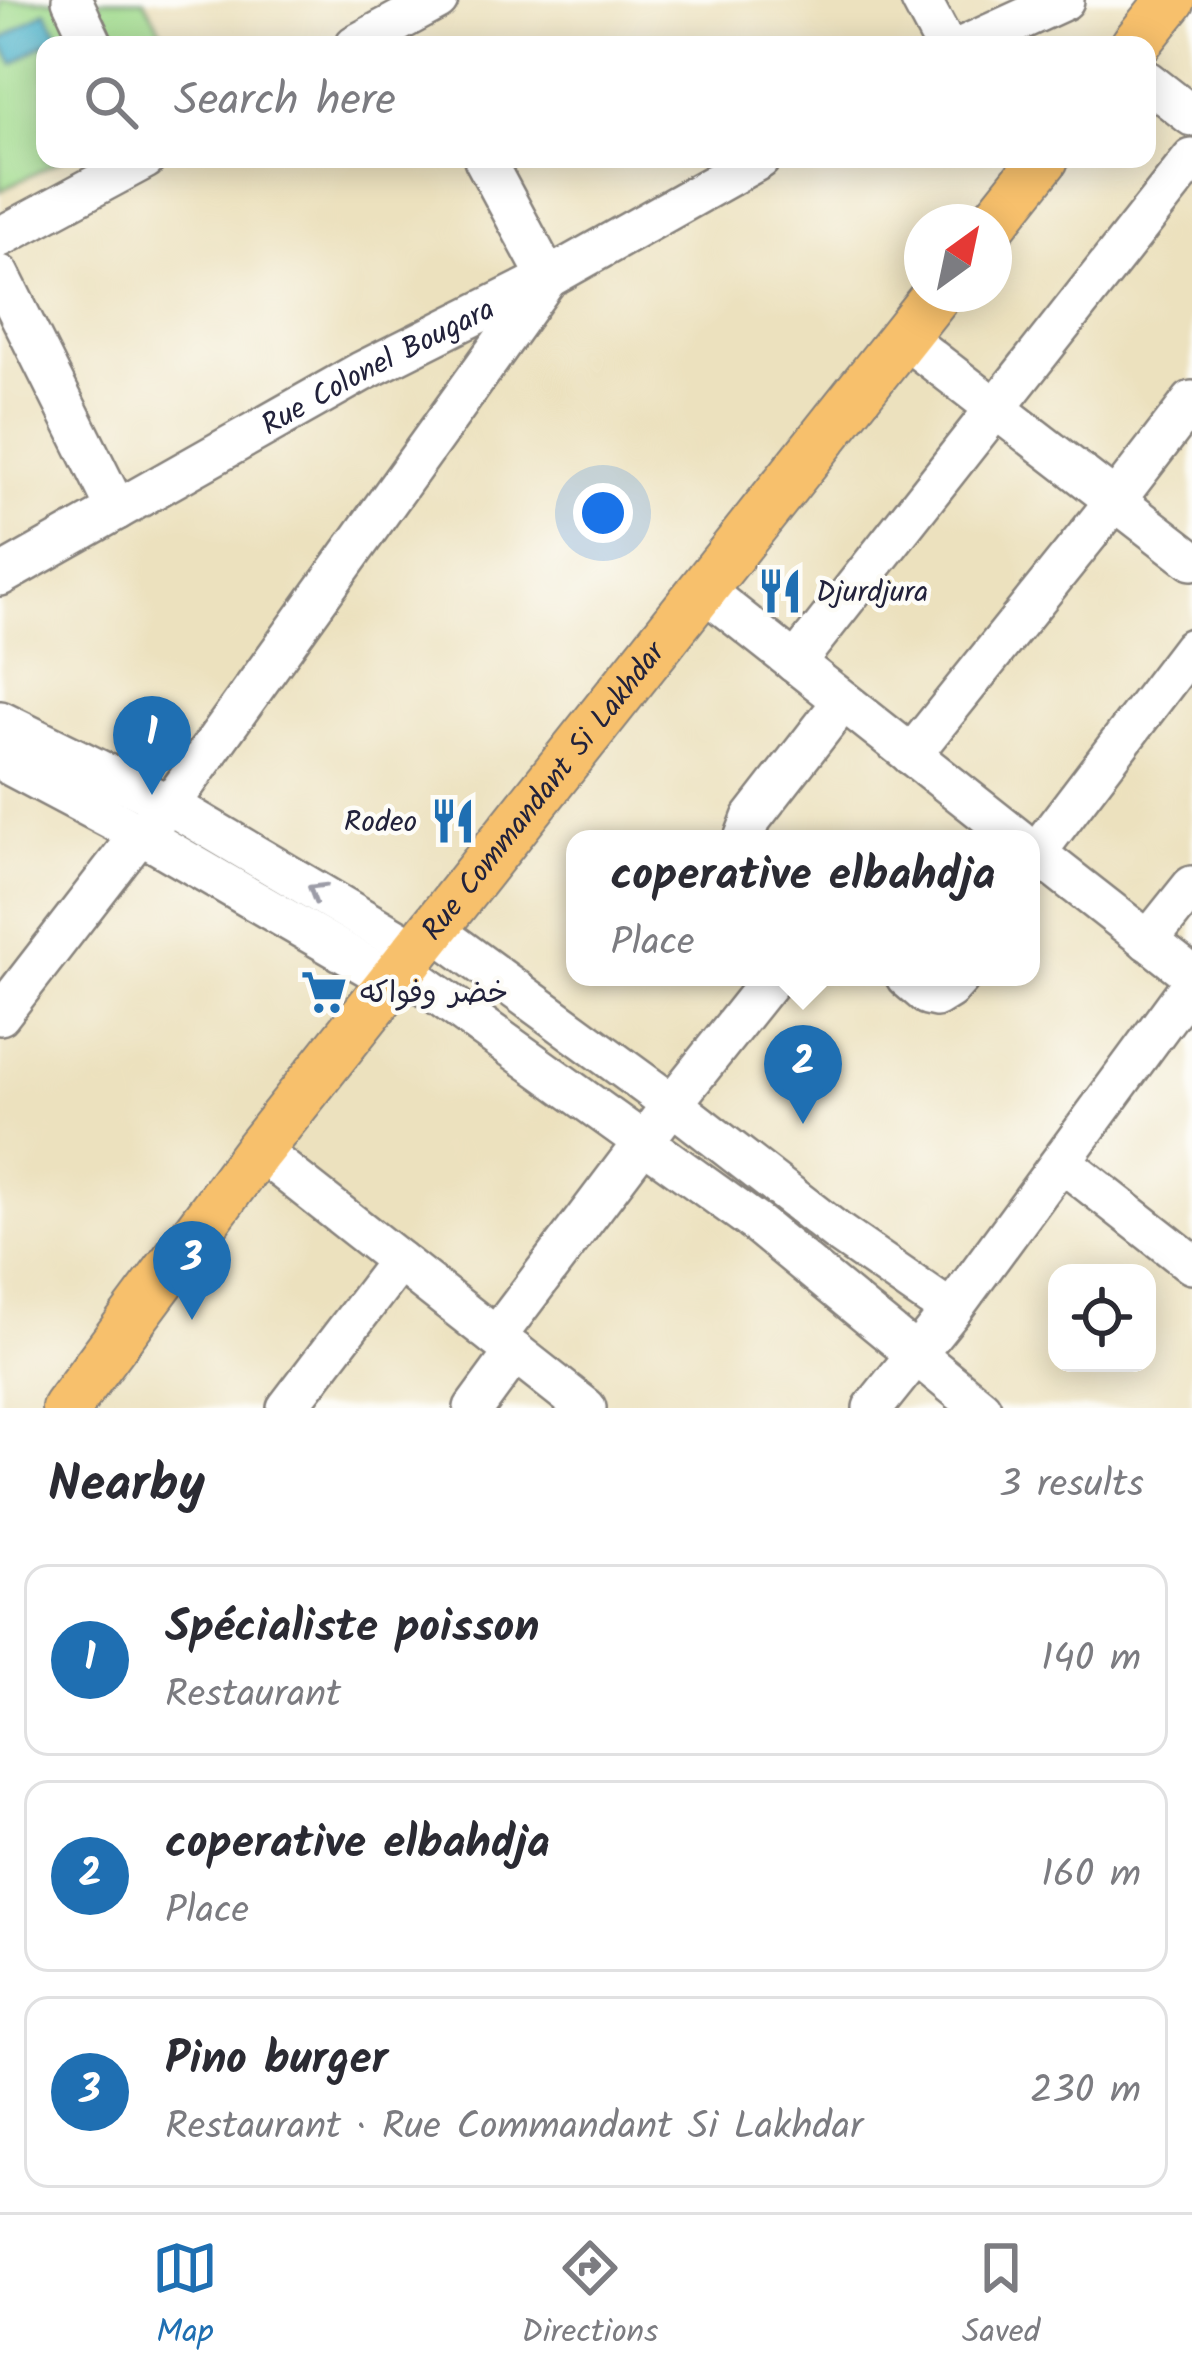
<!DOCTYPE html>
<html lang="en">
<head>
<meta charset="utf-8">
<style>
	:root { --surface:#fff; --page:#f7f7f7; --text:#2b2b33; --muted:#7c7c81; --line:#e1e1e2; --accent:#1f6fb2 }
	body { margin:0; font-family:Kalam,"Playpen Sans Arabic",sans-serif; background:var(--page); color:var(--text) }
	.controls { position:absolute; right:36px; bottom:36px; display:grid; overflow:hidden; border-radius:24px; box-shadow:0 6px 30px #0003 }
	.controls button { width:108px; height:108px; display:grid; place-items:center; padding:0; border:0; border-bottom:3px solid var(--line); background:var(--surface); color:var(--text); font:60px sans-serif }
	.compass { position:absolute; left:904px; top:204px; width:108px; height:108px; border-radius:50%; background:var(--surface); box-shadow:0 6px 30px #0003; rotate:33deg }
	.you { position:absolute; left:603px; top:513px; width:42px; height:42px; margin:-30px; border:9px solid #fff; border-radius:50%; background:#1a73e8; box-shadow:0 0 0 18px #1a73e833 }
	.badge { display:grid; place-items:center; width:78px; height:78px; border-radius:50%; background:var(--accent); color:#fff; font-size:39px; font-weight:700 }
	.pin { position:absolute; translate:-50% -99px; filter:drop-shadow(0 3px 6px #0008) }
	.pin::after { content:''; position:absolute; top:63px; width:42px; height:36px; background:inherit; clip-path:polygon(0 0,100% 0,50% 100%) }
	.popup { position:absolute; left:566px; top:830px; width:474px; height:156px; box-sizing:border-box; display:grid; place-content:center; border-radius:24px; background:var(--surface); filter:drop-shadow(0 3px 9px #0005); font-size:39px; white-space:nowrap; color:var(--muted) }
	.popup b { font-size:45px; color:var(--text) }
	.popup::after { content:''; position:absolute; left:50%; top:100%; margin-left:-24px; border:24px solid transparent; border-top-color:var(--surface) }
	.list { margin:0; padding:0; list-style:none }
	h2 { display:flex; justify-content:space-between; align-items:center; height:156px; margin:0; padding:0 48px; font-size:51px }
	h2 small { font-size:39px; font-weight:400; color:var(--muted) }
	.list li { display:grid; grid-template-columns:78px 1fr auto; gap:36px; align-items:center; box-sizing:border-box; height:192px; margin:0 24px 24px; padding:0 24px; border:3px solid var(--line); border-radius:24px }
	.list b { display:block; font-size:45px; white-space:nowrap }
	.list p { margin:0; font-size:39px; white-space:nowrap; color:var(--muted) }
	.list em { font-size:39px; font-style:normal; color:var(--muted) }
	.icon { flex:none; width:66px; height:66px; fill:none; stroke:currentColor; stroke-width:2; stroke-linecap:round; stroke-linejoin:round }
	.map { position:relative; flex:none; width:1192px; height:1408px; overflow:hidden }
	.search { position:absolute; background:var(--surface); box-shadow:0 6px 30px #0003; left:36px; right:36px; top:36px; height:132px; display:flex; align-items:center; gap:30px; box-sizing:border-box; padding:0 42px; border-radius:24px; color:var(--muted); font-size:45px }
	.sheet { height:804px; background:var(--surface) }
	nav { display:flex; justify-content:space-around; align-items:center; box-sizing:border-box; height:168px; border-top:3px solid var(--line); background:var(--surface); font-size:33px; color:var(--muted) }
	nav a { display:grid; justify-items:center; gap:6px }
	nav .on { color:var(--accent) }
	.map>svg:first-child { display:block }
</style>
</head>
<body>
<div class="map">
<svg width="1192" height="1408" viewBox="0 0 1192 1408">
	<rect width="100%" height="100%" fill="#fdfcf7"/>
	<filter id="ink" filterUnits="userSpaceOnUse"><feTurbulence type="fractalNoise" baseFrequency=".00833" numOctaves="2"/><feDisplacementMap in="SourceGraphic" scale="24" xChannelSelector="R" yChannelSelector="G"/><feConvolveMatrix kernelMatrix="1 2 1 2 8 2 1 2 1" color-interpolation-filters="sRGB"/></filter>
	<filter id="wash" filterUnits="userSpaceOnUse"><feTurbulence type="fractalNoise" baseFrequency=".004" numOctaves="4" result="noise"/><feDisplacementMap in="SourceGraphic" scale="48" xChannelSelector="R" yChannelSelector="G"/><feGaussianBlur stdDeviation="2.7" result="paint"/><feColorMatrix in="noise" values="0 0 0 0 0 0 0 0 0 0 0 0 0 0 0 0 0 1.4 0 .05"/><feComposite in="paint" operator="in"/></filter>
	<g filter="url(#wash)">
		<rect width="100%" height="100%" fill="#ece1be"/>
		<!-- green -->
		<path fill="#a1db8e" stroke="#627e64" stroke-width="3" d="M0,0h144l25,45h-124v114h18l-63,32z"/>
		<!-- water -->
		<path fill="#4ab1c9" stroke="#366a82" stroke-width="3" d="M45,11l14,23 -46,30 -13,-23z"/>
	</g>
	<g filter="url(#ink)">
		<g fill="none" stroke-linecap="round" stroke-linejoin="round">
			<!-- minor casing -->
			<g stroke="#87827c" stroke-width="44">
				<g id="minor">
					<path d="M72,0l21,45"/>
					<path d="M921,0l24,45"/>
					<path d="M355,45l83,-45"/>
					<path d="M966,45l98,-45"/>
					<path d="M1147,81l45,35"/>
					<path d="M0,237l145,-78"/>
					<path d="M0,275l117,235"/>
					<path d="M903,337l289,223"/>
					<path id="s1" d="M0,576l361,-204 187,-94 212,-119"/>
					<path d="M703,590l315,249"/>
					<path d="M795,663l397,-504"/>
					<path d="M0,721l170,84 247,146"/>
					<path d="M911,755l204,-254 77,-100"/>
					<path d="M0,760l140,74 253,147"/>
					<path d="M744,839l8,-21 91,-117"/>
					<path d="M1031,849l161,126"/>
					<path d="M1036,853l156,-205"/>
					<path d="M434,930l238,174 101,-127"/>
					<path d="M1148,941l44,-55"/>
					<path d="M401,968l355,255 225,185"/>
					<path d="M906,977l21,18 9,2 13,-8 11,-12"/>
					<path d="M0,1015l140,-181 30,-29 378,-527 -64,-119"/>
					<path d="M258,1150l328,258"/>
					<path d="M1062,1162l130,102"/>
					<path d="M496,1337l176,-233 165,128 114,79"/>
					<path d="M287,1408l112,-147"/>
					<path d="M474,1408l41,-56"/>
					<path d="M873,1408l78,-97 241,-328"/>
				</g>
			</g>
			<!-- major casing -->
			<g stroke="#87827c" stroke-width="52">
				<g id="major">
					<path d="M1135,45l36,-45"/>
					<path d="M994,222l50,-63"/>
					<path id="s2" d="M66,1408l192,-258 679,-856"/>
				</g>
			</g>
			<!-- minor -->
			<use href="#minor" stroke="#fff" stroke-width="39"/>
			<!-- major -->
			<use href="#major" stroke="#f7c06c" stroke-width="48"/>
		</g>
		<!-- one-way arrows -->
		<defs><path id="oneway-chevron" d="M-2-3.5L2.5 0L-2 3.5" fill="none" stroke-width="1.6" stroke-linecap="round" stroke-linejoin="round" transform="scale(3)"/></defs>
		<use stroke="#9c9ca7" href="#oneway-chevron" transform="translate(316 891) rotate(-149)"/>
	</g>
	<!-- icons -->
	<defs>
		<g id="restaurant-bare" transform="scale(3.6)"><path d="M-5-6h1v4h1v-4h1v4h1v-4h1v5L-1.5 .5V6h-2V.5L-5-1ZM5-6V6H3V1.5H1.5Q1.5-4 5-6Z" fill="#1f6fb2" stroke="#fdfcf7" stroke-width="2.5" paint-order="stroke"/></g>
		<g id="supermarket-bare" transform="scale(3.6)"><path d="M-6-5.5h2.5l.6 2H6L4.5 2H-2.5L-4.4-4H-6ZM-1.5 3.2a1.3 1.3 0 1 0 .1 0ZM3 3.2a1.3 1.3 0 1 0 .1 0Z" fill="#1f6fb2" stroke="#fdfcf7" stroke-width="2.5" paint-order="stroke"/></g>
	</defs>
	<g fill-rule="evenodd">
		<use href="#restaurant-bare" x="780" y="591"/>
		<use href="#restaurant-bare" x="453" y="821"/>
		<use href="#supermarket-bare" x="324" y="992"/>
	</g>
	<g text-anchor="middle" stroke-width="9" stroke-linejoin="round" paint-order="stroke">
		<!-- street labels -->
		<g font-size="30" fill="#22223b" stroke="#fdfcf7">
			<text dy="10" stroke="none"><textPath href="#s1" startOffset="432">Rue Colonel Bougara</textPath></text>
			<text dy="10" stroke="none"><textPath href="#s2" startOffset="780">Rue Commandant Si Lakhdar</textPath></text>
		</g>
		<!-- poi labels -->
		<g font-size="30" fill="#22223b" stroke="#fdfcf7" text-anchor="start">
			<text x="816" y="601">Djurdjura</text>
			<text x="417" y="831" text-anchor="end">Rodeo</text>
			<text x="360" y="1002">خضر وفواكه</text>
		</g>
	</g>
</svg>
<div class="controls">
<button><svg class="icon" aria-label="locate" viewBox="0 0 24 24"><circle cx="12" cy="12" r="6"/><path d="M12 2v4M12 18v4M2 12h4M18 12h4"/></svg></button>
</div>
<svg class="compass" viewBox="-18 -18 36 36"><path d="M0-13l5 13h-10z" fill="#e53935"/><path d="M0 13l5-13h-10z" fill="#7c7c81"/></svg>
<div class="you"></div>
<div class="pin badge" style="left:152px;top:795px">1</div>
<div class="pin badge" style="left:803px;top:1124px">2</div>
<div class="popup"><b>coperative elbahdja</b>Place</div>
<div class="pin badge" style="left:192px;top:1320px">3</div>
<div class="search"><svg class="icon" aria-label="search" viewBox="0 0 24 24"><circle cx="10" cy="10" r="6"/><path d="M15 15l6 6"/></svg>Search here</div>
</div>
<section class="sheet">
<h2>Nearby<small>3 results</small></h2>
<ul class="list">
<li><span class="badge">1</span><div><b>Spécialiste poisson</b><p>Restaurant</p></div><em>140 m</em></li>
<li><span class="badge">2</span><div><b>coperative elbahdja</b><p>Place</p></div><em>160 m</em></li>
<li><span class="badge">3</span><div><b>Pino burger</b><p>Restaurant · Rue Commandant Si Lakhdar</p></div><em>230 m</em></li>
</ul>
</section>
<nav>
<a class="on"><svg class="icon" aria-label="map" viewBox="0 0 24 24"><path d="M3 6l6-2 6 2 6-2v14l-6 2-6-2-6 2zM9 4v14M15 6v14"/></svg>Map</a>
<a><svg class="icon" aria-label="directions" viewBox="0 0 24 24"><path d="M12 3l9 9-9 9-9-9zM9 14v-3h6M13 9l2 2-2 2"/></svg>Directions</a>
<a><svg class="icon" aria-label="saved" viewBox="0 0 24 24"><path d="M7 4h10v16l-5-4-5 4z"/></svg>Saved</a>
</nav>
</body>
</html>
